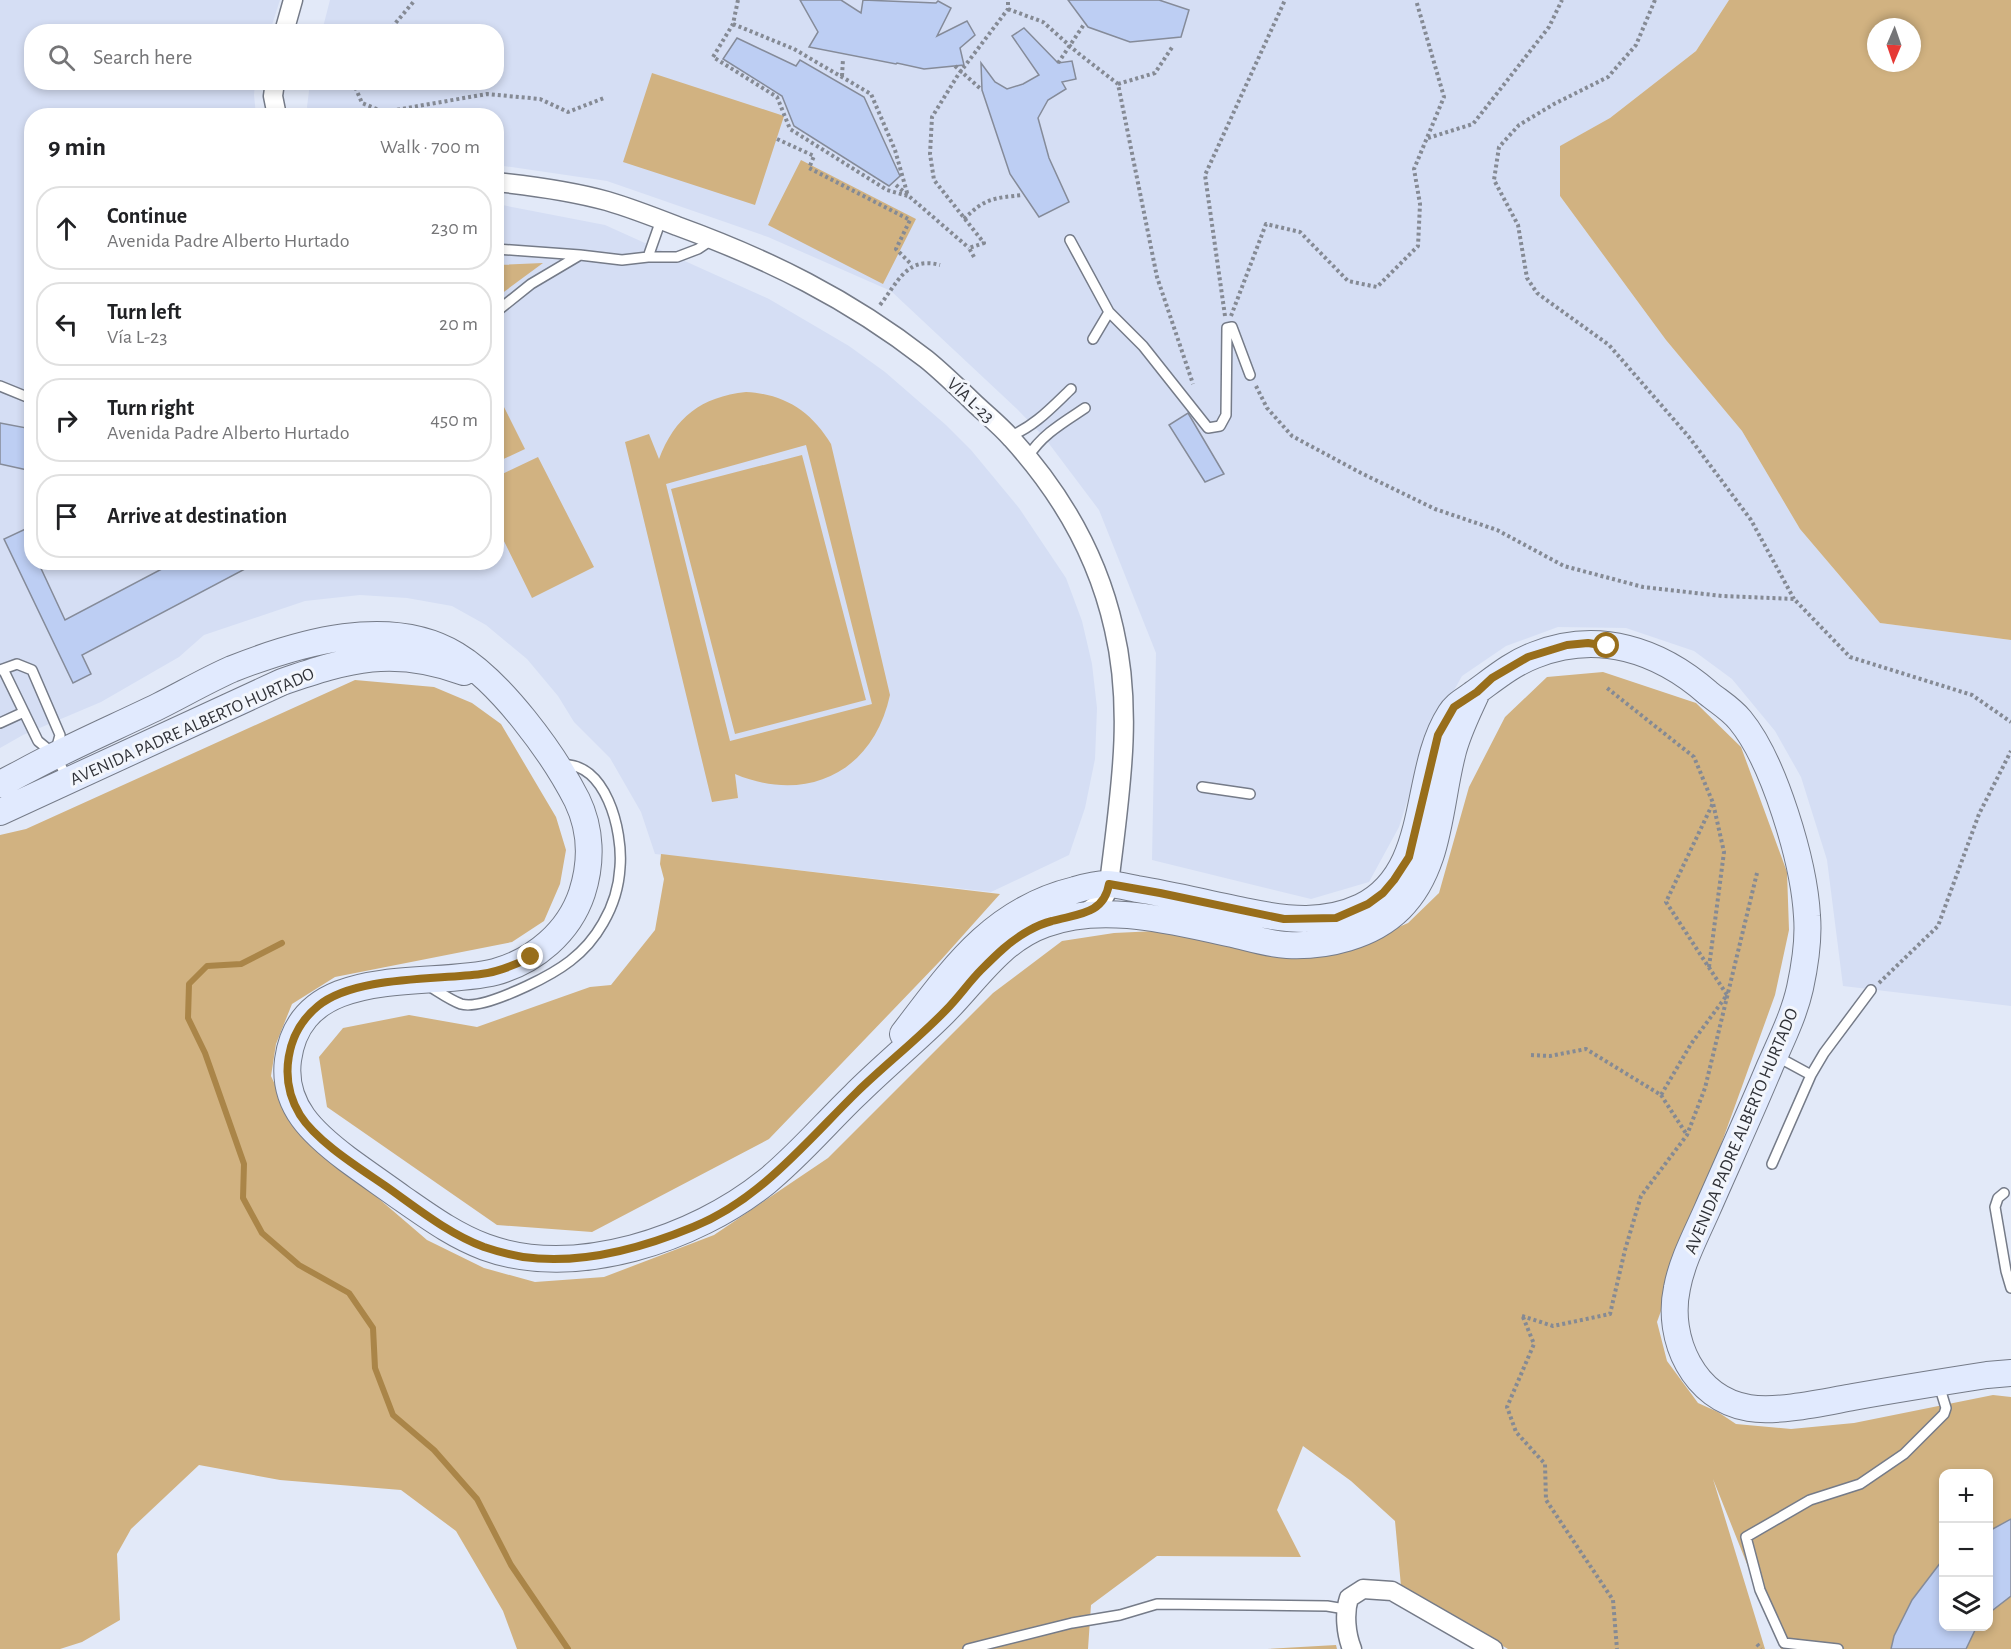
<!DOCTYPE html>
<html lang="en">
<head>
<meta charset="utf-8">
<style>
	:root { --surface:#fff; --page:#f2f2f2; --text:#202124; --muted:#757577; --line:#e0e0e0 }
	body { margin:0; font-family:"Alegreya Sans",sans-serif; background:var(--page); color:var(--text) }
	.controls { position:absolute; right:18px; bottom:18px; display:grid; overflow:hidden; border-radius:12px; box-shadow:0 3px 9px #0003 }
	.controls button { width:54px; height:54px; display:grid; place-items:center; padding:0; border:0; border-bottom:2px solid var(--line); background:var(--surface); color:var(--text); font:30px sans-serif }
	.compass { position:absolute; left:1867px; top:18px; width:54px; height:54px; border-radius:50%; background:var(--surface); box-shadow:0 3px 9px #0003; rotate:182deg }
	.stop { position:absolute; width:18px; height:18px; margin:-14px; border:4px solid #986e1b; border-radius:50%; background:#fff }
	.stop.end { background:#986e1b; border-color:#fff; box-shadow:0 2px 6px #0008 }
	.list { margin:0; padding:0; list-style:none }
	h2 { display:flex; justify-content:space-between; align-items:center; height:78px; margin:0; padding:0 24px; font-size:26px }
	h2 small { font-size:20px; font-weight:400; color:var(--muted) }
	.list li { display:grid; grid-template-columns:39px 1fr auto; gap:18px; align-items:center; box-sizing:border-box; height:84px; margin:0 12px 12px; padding:0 12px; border:2px solid var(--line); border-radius:24px }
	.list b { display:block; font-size:22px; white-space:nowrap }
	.list p { margin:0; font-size:20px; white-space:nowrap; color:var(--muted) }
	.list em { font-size:20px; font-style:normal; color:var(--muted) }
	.icon { flex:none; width:33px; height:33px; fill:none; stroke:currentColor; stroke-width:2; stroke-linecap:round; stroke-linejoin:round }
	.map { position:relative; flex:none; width:2011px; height:1649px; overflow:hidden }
	.search { position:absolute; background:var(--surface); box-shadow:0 3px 9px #0003; left:24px; top:24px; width:480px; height:66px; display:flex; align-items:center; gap:15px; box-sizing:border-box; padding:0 21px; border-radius:24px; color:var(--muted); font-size:22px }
	.panel { position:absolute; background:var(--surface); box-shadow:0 3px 9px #0003; left:24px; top:108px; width:480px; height:462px; border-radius:24px }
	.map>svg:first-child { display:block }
</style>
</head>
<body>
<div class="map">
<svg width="2011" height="1649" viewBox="0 0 2011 1649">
	<rect width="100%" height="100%" fill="#e2e9f8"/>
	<!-- built -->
	<path fill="#d5def4" d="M0,0h280l-10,31 -238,1v50l223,1 -1,12 2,20 -224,1v446h464l1,-358 108,21 164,74 80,47 36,26 61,53 25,25 48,58 47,70 16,43 10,43 5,44 -2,51 -10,49 -16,47 -78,37 -336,-38 -14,-42 -31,-54 -36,-36 -16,-26 -31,-37 -41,-34 -34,-19 -45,-8 -47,-3 -55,6 -101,34 -25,22 -78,45 -78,33 -23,13z
		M330,0h1399l-33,51 -86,67 -49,28 -1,50 106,144 76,91 58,98 80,94 131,17v366l-168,-20 -16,-126 -26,-83 -26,-46 -43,-52 -38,-28 -68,-23 -68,-1 -52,19 -44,30 -35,63 -28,88 -30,55 -58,17 -159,-39 4,-207 -57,-143 -55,-73 -27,-28 -126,-118 -123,-54 -161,-56 -110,-16 -1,-49h-186l-3,-9 3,-24 186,-1v-50l-174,-1z"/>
	<!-- green -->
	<path fill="#d1b281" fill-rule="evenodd" d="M1729,0h282v640l-131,-17 -80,-94 -58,-98 -76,-91 -106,-144v-50l50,-28 86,-67zM1876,27h36v36h-36z
		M652,73l132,43 -29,89 -132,-43z
		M801,160l115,59 -33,65 -115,-59z
		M543,263l-46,34v-32z
		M746,392c38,2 65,19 85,52l59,251c-17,78 -84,109 -155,79l3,24 -26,4 -87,-360 24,-8 10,25c16,-42 42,-62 87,-67zM806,445l66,259 -142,37 -64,-257z
		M503,405l22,44 -28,13v-54z
		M802,455l64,245 -131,34 -64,-245z
		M538,457l56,110 -62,31 -35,-71 -1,-50z
		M1603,672l93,31 45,44 46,125 2,58 -14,65 -118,327 10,39 31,42 20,9 18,12 55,5 63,-6 139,-28 18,2v252h-230l-68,-170 52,170h-257l-107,-63 -6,-65 -44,-40 -48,-35 -26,64 24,47 -144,-1 -66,49 -3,44h-571l-14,-38 -47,-80 -55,-41 -121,-10 -81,-15 -68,64 -14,25 3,66 -38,22 -22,7h-60v-814l26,-6 329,-149 79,7 38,16 29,21 55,93 10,33 -6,34 -16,37 -32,21 -177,35 -43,27 -16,40 -5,32 23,50 133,114 57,28 51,14 69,-5 110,-42 114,-77 165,-165 69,-52 52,-8 63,-3 174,18 57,-25 31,-30 30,-106 36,-70 42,-40zM1944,1474h44v152h-44z
		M661,854l339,40 -60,67 -171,178 -177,93 -95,-7 -170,-118 -8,-50 24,-29 66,-13 68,12 113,-40 21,-2 44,-55 9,-51 -4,-15z
		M1336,1645l1,4h-70z"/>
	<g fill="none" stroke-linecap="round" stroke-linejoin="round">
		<!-- stream -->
		<path stroke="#aa8548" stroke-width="6" d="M282,943l-41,21 -34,2 -18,18 -1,34 17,35 39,111 -1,34 19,35 37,32 50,28 24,35 2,40 18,47 41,35 43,49 34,66 57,84"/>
	</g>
	<!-- building -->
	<path fill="#bdcef3" stroke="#858b99" stroke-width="1.5" d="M800,0h41l20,13 2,-13 73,3 2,-2 13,7 -14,28 30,-15 8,14 -15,13 4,17 -40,4 -27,-6 -1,1 -87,-17 9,-15z
		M1068,0h91l30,10 -8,27 -51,5 -42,-15z
		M1024,28l34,35 14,-2 4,18 -14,3 4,7 -18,11 -10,18 11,40 20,44 -30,15 -29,-43 -28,-84 -1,-27 14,19 12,7 16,-5 16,-9 -27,-39z
		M737,38l59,28 4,-6 64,37 36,79 -11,10 -95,-60 -12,-30 -59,-37z
		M1188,413l36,61 -19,8 -36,-57z
		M0,423l32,6v42l-32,-7z
		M32,526v36h6l27,58 110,-58h83l-176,93 9,19 -18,9 -69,-144z
		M2011,1519v77l-22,17v-82z
		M1944,1558v68h33l-11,23h-75l3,-13 18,-36z"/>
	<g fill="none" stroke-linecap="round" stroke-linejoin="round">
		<!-- service casing -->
		<g stroke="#757b88" stroke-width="12">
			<path id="service" d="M1070,240l39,72 -16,27
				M496,249l84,6 42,5 26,-3h29l21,-8 15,-10
				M648,257l13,-37
				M496,312l35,-28 49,-29
				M1109,312l34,34 65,82 12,-2 6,-11 1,-87 5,-1 18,48
				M0,386l32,13
				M1010,436c24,-9 42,-29 61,-47
				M1028,457c13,-22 36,-35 57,-49
				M3,669l35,72 17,14 13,24
				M0,670l17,-6 15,6 28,65 -4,15
				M0,723l24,-11
				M1202,787l48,7
				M429,986c10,6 21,14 32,18 16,5 51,-11 66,-18 32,-15 58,-31 76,-63 10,-17 16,-37 17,-56 3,-36 -14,-107 -60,-102
				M1776,1056l35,19 13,-22 47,-63
				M1772,1164l39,-89
				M2004,1193l-6,5 -3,9 11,64 5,17
				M968,1649l104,-26 48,-8 37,-11 170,2 18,3
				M1838,1649l-54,-6 -24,-53 -14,-53 64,-37 50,-16 44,-30 40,-40 2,-6 -7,-23"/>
		</g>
		<!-- minor casing -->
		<g stroke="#757b88" stroke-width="21">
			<path id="minor" d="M284,32l9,-32
				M275,82l-2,14 4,20
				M496,182c38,4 75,9 111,19 24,7 47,16 70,25 91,33 172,73 249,133 15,12 29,26 43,39 14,14 30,26 43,41 49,54 86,118 102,190 20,85 5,170 -5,255 -2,16 -13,22 -26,30
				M1352,1649c-6,-15 -8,-36 -3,-51l14,-9 29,2 101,58"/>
		</g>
		<!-- secondary casing -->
		<g stroke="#757b88" stroke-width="28">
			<path id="secondary" d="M0,784c16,-8 32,-17 48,-25 37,-19 74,-35 111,-53 24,-12 48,-26 73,-37 66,-26 158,-54 224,-14 45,27 97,98 121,145 14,29 15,62 5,93 -13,39 -47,68 -87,79 -67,17 -194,-11 -207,88 -6,46 26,74 59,99 19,14 38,27 56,40 26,18 52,37 82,48 90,33 210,-8 281,-65 32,-26 59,-58 88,-86 29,-29 61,-55 90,-84 32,-32 56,-72 101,-88 59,-22 130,-2 188,10 17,4 36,10 54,11 39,2 85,-9 113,-37 40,-40 39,-102 52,-153 5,-22 16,-43 25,-63
				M0,812l282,-130c67,-23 111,-36 182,-10
				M903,1034c49,-64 89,-124 172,-144 10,-3 20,-6 31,-6 10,0 21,3 31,5 38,6 75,16 112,23 39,8 76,12 112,-5 72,-35 51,-134 89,-193 6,-10 14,-13 23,-20 21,-15 38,-30 62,-39 63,-25 124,-5 173,38 11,9 23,16 32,27 34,41 64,142 67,196 2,24 -2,49 -7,72 -6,27 -19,53 -30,78 -20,48 -42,96 -63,144 -11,25 -25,51 -30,78 -11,51 17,111 72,120 28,5 76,-6 104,-11 45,-8 89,-15 134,-22l24,-2"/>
		</g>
		<!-- path -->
		<path stroke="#858a94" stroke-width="4" stroke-dasharray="3 3" stroke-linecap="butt" d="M738,0l-5,24 -20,33 64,40 13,32 97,61 21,6
			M1655,0l-19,45 -28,32 -54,27 -35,21 -20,22 -5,33 24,45 9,53 10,15 72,52 80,92 62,83 43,79
			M1008,9l35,13 35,31 40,31 39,193 36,107
			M733,24l61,25 77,45 24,56 13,46
			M388,32l27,-32
			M842,76l1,-17
			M353,82l9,21 22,9 103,-18 53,5 28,13 36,-14
			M1118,84l37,-11 18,-27
			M1428,138l45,-14 76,-97 13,-27
			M777,139l37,17 -5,12 101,52 -14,29 16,16
			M896,185l73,63
			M964,219c21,-21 30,-21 59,-24
			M974,257l-5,-9 15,-5 -50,-63 -4,-26 2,-37 26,-42 50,-66v-9
			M880,305c18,-23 27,-49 60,-40
			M1225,316l-20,-141 80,-175
			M1231,316l35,-92 34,8 48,49 29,6 41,-41 2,-42 -6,-35 30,-72 -28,-97
			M1256,386l11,22 25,28 69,37 74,36 62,21 67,36 79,21 79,9 72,3 56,58 122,38 39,27
			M1709,967l15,-115 -11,-49
			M1879,983l59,-57 41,-112 32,-63
			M1531,1055l19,1 36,-7 75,46 30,-51 36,-49 -61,-93 47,-99 -19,-46 -87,-69
			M1661,1095l26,40
			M1522,1316l31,10 57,-12 15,-64 16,-54 46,-61 18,-47 52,-215
			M1523,1317l11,27 -27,63 9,25 29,32 1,36 67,100 4,49
			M1757,1644l4,5"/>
		<!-- service -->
		<use href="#service" stroke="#fff" stroke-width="9"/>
		<!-- minor -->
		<use href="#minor" stroke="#fff" stroke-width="18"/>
		<!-- secondary -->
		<use href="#secondary" stroke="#e1eafe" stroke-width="26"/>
		<!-- path-bridge -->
		<path stroke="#858a94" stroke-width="4" stroke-dasharray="3 3" stroke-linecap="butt" d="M1058,63l27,-40
			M955,66l27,24"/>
	</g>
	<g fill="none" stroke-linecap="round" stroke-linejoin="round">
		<!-- route -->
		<path stroke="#986e1b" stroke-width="8" d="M531,957c-16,8 -32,15 -50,17 -46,6 -127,2 -163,32 -32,26 -40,73 -18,109 17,27 61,54 87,72 31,22 62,47 97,60 12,4 26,8 39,10 57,8 117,-8 170,-30 67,-27 114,-86 164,-135 29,-28 61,-53 89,-82 13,-13 23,-28 35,-40 15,-15 29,-29 47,-39 7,-4 16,-8 24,-10 24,-7 52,-6 57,-37l51,9 124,26 52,-1 32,-14 15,-11 11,-13 15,-23 29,-122 16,-28 23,-15 15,-14 36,-21 39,-12 21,-2 19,3"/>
	</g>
	<g text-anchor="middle" stroke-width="6" stroke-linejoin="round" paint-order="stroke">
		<!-- street labels -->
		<g font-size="18" fill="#303238" stroke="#f3f6fc">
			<text transform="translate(971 400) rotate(43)" y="6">VÍA L-23</text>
			<text transform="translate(192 726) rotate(-24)" y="6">AVENIDA PADRE ALBERTO HURTADO</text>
			<text transform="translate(1741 1131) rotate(-67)" y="6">AVENIDA PADRE ALBERTO HURTADO</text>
		</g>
	</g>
</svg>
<div class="controls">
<button>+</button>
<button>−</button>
<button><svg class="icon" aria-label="layers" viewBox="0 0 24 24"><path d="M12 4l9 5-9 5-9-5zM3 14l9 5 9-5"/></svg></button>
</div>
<svg class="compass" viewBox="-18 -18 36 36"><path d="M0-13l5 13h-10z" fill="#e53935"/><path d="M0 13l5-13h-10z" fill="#757577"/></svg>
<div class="stop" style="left:1607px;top:646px"></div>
<div class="stop end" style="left:531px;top:957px"></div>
<div class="search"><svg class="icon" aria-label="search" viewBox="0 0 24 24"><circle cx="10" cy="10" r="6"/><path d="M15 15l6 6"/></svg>Search here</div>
<section class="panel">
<h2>9 min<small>Walk · 700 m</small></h2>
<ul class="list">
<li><svg class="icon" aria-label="ahead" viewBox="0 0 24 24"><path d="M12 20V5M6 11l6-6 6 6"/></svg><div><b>Continue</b><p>Avenida Padre Alberto Hurtado</p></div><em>230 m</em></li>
<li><svg class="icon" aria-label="left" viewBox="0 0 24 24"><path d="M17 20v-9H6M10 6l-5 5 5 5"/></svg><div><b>Turn left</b><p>Vía L-23</p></div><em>20 m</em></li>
<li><svg class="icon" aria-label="right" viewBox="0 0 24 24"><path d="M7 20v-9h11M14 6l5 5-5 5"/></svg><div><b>Turn right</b><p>Avenida Padre Alberto Hurtado</p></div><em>450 m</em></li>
<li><svg class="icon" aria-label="arrive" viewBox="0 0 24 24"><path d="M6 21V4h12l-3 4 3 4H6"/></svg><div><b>Arrive at destination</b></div></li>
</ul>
</section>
</div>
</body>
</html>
